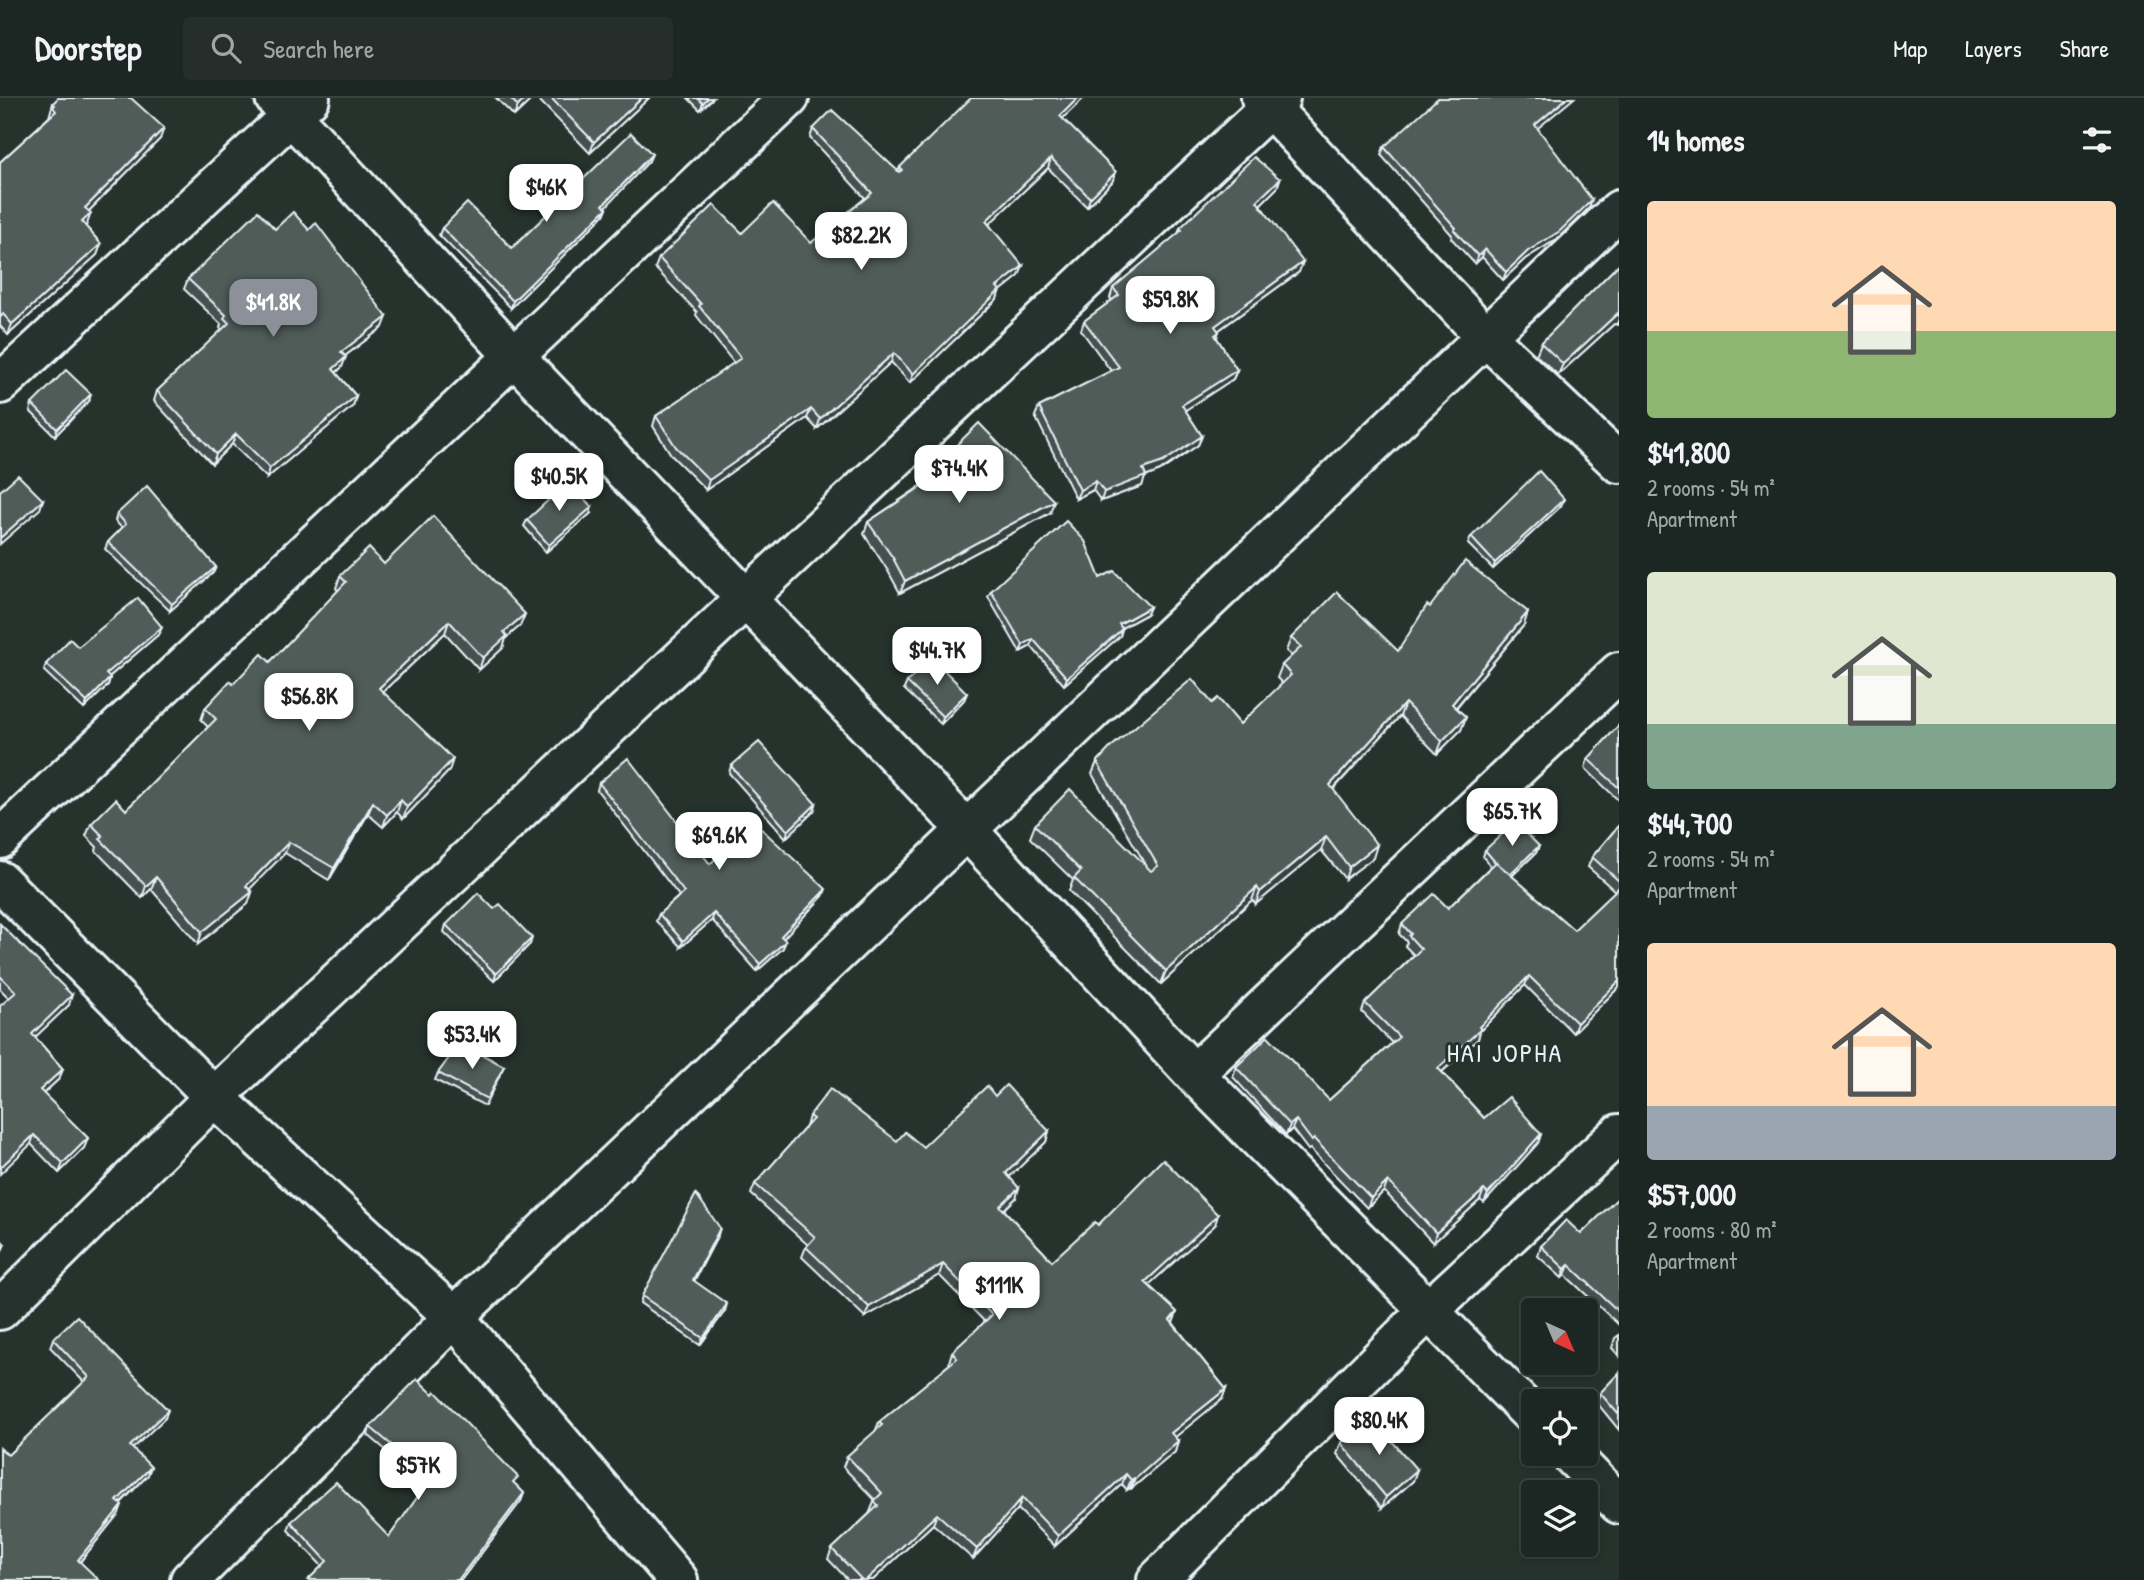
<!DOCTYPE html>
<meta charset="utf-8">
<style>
:root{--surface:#1c2622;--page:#252e2a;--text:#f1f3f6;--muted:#a0a5a5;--line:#3a4340;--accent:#8c9099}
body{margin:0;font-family:"Patrick Hand",sans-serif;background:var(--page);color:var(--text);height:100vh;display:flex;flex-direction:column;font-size:26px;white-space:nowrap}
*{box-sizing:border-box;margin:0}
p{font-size:23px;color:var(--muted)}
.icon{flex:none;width:38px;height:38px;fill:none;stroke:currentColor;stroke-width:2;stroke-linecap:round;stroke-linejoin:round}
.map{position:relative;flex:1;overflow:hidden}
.drawer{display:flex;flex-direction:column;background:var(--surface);width:525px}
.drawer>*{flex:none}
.needle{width:46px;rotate:136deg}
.tools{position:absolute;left:1521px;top:1200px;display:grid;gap:14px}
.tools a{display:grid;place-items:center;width:77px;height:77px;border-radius:7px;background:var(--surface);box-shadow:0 4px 10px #0003,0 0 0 2px var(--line);font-size:35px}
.price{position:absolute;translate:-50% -60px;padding:0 16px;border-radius:14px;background:#fff;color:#222;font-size:23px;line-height:46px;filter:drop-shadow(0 2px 4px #0008)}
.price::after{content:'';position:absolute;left:50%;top:42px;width:21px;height:16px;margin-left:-10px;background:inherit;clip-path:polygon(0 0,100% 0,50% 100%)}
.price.active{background:var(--accent);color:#fff}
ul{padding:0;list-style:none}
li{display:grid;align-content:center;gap:14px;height:371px;padding:0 28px}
li span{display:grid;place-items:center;height:217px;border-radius:7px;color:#555}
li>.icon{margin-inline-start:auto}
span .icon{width:126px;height:126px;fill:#fffc;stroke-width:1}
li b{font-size:30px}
h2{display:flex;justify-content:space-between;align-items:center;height:84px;padding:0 28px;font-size:30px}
header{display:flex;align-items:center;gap:42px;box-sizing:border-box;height:98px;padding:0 35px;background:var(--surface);border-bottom:2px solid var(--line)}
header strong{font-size:33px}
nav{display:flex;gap:38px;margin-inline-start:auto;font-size:24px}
.search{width:490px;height:63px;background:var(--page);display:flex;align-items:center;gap:18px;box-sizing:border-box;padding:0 24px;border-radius:7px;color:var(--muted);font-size:26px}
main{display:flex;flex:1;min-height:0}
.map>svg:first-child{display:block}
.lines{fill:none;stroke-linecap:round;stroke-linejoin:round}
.minor-casing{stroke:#e8f1f8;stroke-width:44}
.minor{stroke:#26332d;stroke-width:38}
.wall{fill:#454f4d;stroke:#e8f1f8;stroke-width:2}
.shaded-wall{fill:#38403e;stroke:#e8f1f8;stroke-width:2}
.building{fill:#505c59;stroke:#e8f1f8;stroke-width:2}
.labels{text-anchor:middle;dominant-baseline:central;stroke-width:6;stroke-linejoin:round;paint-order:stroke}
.neighbourhood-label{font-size:26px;letter-spacing:2px;fill:#e8f1f8;stroke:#26332d}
</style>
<header>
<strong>Doorstep</strong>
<div class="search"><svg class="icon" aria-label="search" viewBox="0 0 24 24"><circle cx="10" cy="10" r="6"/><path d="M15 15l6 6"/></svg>Search here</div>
<nav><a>Map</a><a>Layers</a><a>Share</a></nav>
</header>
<main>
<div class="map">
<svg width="1619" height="1482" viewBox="0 0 1619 1482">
<rect width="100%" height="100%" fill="#26332d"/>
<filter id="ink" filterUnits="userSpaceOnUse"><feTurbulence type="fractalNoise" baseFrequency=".0143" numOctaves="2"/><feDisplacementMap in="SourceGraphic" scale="14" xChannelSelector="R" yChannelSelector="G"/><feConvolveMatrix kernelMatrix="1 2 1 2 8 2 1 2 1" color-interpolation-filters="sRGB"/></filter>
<g filter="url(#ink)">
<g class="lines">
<defs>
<g id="minor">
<path d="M275 0 515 259 967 732 1194 976 1533 1318"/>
<path d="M1261 0 1486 239 1619 365"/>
<path d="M0 286 310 0"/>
<path d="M0 741 789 0"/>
<path d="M0 783 214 999 454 1219 678 1482"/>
<path d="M1194 976 1619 574"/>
<path d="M0 1212 214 999 1280 0"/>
<path d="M1570 1356 1619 1406"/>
<path d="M190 1482 454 1219 1619 112"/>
<path d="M1157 1482 1429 1212 1619 1036"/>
</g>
</defs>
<use href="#minor" class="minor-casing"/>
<use href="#minor" class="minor"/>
</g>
<g class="wall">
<path d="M496 0H533L514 18Z"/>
<path d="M537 0H649L590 55Z"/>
<path d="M688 0H713L700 12Z"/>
<path d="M53 5 160 41 89 113 87 126 85 128 101 146 97 157 8 237 0 228V64L49 19Z"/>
<path d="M1063 21 1116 74 1112 84 1087 109 1048 70 989 126 1019 178 999 194 997 201 910 285 891 264 817 331 807 320 706 392 672 358 653 328 656 318 734 265 696 217 697 214 655 170 659 160 742 135 811 145 865 100 810 40 813 31 898 73 900 69Z"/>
<path d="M1538 31 1589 110 1557 141 1525 161 1503 182 1482 159 1475 166 1451 140 1452 137 1381 57 1384 49Z"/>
<path d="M649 63 605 109 607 110 604 117 511 210 439 137 442 130 512 150Z"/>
<path d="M1280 81 1277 90 1260 107 1299 174 1219 232 1217 240 1237 272 1233 281 1185 312 1202 338 1198 347 1160 373 1145 379 1142 388 1101 403 1093 392 1076 401 1035 318 1039 309 1111 273 1081 232 1084 223 1112 202 1110 200 1113 190 1178 136 1180 130Z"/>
<path d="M275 131 383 229 345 258 342 269 336 275 356 298 353 308 267 380 232 346 212 366 154 303 157 293 222 232 220 230 221 226 184 191 188 181Z"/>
<path d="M1619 166V227L1614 226 1558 277 1536 257 1541 245Z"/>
<path d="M89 303 55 338 30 313 32 306Z"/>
<path d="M926 377 1050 415 900 495 888 473 864 436 868 424 922 387Z"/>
<path d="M1561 408 1493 471 1468 446 1471 439Z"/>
<path d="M117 416 216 469 213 475 170 513 105 451 108 444 122 430 115 423Z"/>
<path d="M590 416 546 454 524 428 527 422Z"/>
<path d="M384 466 525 516 520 528 506 540 503 550 479 572 445 535 383 594 449 673 403 721 397 714 383 729 368 716 329 782 285 755 249 791 252 794 248 806 198 846 151 791 142 800 96 753 97 749 86 738 91 726 126 712 208 629 201 622 205 610 233 586 270 564 338 493 336 490 340 478Z"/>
<path d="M1100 480 1147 516 1121 530 1122 531 1120 538 1064 587 1031 548 1020 554 988 499 991 493Z"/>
<path d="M1524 527 1456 610 1466 619 1461 632 1437 656 1400 618 1333 692 1373 760 1345 781 1321 752 1256 806 1252 802 1161 886 1069 793 1073 782 1030 740 1035 727 1146 767 1092 676 1097 664 1212 605 1240 626 1283 586 1277 580 1282 567 1292 558 1286 553 1291 540 1398 553Z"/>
<path d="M159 536 109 579 110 580 108 587 84 611 44 573 46 566 78 549Z"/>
<path d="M907 584 967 595 964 602 941 626 904 591Z"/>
<path d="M1619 627V703L1585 670 1588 661Z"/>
<path d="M731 668 816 706 814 713 786 740 729 675Z"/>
<path d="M599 685 710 766 823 798 783 840V850L757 873 712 822 681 849 656 823 659 816 679 798 597 692Z"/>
<path d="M1619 727V889L1573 935 1525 887 1480 933 1478 941 1442 974 1484 1020 1541 1036 1538 1045 1484 1105 1480 1102 1433 1145 1384 1093 1367 1110 1310 1051 1308 1052 1292 1031 1286 1037 1233 979 1236 969 1329 1002 1392 945 1362 914 1365 905 1414 857 1405 848 1407 844 1399 836 1402 826 1448 810 1491 768 1483 759 1485 752 1539 748 1536 755 1512 778 1574 832 1615 793 1588 769 1592 759Z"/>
<path d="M0 826 69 907 35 939 63 971 59 981 43 996 88 1040 84 1050 59 1075 31 1046 9 900 0 891Z"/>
<path d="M446 827 530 846 494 883 444 834Z"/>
<path d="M504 968 485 1008 435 982 438 975Z"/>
<path d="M995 998 1049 1033 1046 1044 1009 1079 1016 1100 1004 1112 1052 1163 1098 1127H1215L1148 1187 1177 1214 1173 1225 1226 1291 1222 1301 1175 1339 1178 1343 1175 1354 1131 1391 1130 1390 1127 1392 1122 1386 1055 1448 1018 1411 973 1461 933 1426 873 1482H848L828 1461 832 1451 871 1414H870L875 1402 843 1369 847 1358 875 1334 879 1324 950 1266 949 1264 952 1254 985 1224 939 1177 865 1219 802 1159 806 1149 808 1147 751 1096 755 1086 806 1029 809 1018 897 1043 923 1049Z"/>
<path d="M1619 1099V1227L1565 1177 1562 1180 1538 1158 1541 1148 1581 1136Z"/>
<path d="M718 1137 694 1183 725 1213 700 1247 640 1205 642 1198Z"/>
<path d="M1619 1237V1258L1612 1250 1615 1240Z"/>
<path d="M53 1241 165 1320 132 1350 148 1377 120 1406 119 1415 80 1464 0 1482 8 1357 84 1284 50 1249Z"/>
<path d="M1619 1275V1332L1597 1305 1600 1295Z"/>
<path d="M370 1329 515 1386 524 1395 521 1403 461 1482H308L322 1468 288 1432 291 1424 389 1439 427 1387 368 1337Z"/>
<path d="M1341 1345 1413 1383 1382 1410 1337 1356Z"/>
</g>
<g class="shaded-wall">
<path d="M526 0H533L514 18 518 8Z"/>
<path d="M642 0H649L590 55 594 44Z"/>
<path d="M708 0H713L700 12 703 5Z"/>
<path d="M1078 0H1084L1056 27 1060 18Z"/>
<path d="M1567 0H1574L1532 35 1535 27Z"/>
<path d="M164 30 160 41 81 121 85 110Z"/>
<path d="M652 56 649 63 601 114 603 107Z"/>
<path d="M1051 60 1048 70 983 132 986 123Z"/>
<path d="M1116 74 1112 84 1087 109 1090 100Z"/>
<path d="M1280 81 1277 90 1254 113 1257 103Z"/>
<path d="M1592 102 1589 110 1557 141 1525 161 1503 182 1506 174 1528 153Z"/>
<path d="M607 110 604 117 511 210 513 203Z"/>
<path d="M91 115 87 126 78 135 82 124Z"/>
<path d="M101 146 97 157 8 237 12 226Z"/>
<path d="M1485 151 1482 159 1475 166 1478 158Z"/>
<path d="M1303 164 1299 174 1212 237 1215 228Z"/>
<path d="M1023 168 1019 178 999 194 997 201 910 285 913 276 997 189Z"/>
<path d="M1619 214V220L1617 226H1614L1558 277 1563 266Z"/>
<path d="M387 219 383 229 337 264 341 254Z"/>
<path d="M894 255 891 264 817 331 820 321Z"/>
<path d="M346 259 342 269 329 281 333 271Z"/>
<path d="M1237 272 1233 281 1178 317 1182 307Z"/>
<path d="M91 296 89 303 55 338 57 331Z"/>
<path d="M356 298 353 308 267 380 270 370Z"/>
<path d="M811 311 807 320 706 392 709 382Z"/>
<path d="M236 336 232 346 212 366 216 356Z"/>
<path d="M1202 338 1198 347 1160 373 1145 379 1142 388 1101 403 1104 394Z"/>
<path d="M1096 383 1093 392 1076 401 1080 392Z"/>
<path d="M1564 401 1561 408 1493 471 1495 465Z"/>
<path d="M43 402 40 411 0 446V440Z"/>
<path d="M1054 403 1050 415 900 495 905 483Z"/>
<path d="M592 409 590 416 546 454 549 447Z"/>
<path d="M216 469 213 475 170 513 172 506Z"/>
<path d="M1150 509 1147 516 1116 533 1119 526Z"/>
<path d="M1528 514 1524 527 1448 619 1452 606Z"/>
<path d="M525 516 520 528 506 540 503 550 479 572 483 560 504 534Z"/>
<path d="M449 523 445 535 374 602 379 590Z"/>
<path d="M162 529 159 536 104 583 106 576Z"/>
<path d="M1122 531 1120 538 1064 587 1067 580Z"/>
<path d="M1033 541 1031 548 1020 554 1023 547Z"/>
<path d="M110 580 108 587 84 611 87 604Z"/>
<path d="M967 595 964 602 941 626 943 619Z"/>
<path d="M1405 605 1400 618 1325 700 1330 687Z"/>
<path d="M1466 619 1461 632 1437 656 1442 643Z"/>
<path d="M453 661 449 673 403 721 407 709Z"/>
<path d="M401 702 397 714 383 729 387 717Z"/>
<path d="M373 704 368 716 329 782 334 770Z"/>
<path d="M816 706 814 713 786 740 788 733Z"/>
<path d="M1326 739 1321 752 1256 806 1260 794Z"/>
<path d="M289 744 285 755 241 800 246 788Z"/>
<path d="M1377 747 1373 760 1345 781 1349 769Z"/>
<path d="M1539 748 1536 755 1505 784 1508 778Z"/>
<path d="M156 779 151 791 142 800 146 788Z"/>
<path d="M1257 789 1252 802 1161 886 1166 873Z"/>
<path d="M826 791 823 798 779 845 781 838Z"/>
<path d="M252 794 248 806 198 846 202 834Z"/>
<path d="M714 815 712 822 681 849 683 843Z"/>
<path d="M532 840 530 846 494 883 496 876Z"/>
<path d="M786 843 783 850 757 873 760 866Z"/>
<path d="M1529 878 1525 887 1480 933 1478 941 1435 980 1438 970Z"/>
<path d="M1619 883V889L1573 935 1577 925Z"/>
<path d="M72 897 69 907 28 946 32 936Z"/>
<path d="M63 971 59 981 36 1002 40 992Z"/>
<path d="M1296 1022 1292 1031 1286 1037 1290 1027Z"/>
<path d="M1049 1033 1046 1044 1002 1086 1006 1075Z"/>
<path d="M1541 1036 1538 1045 1484 1105 1488 1096Z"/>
<path d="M34 1037 31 1046 0 1076V1070Z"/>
<path d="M88 1040 84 1050 59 1075 63 1065Z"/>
<path d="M1388 1083 1384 1093 1367 1110 1371 1100Z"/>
<path d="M1019 1090 1016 1100 997 1118 1000 1108Z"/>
<path d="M1484 1092 1480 1102 1433 1145 1436 1135Z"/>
<path d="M1218 1117 1215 1127 1141 1194 1145 1184Z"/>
<path d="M720 1130 718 1137 691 1189 693 1182Z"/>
<path d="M5 1146 1 1155 0 1157V1150Z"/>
<path d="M943 1166 939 1177 865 1219 869 1209Z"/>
<path d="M1569 1167 1565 1177 1562 1180 1565 1171Z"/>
<path d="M727 1206 725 1213 700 1247 703 1240Z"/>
<path d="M1177 1214 1173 1224 1166 1232 1170 1222Z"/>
<path d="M1226 1291 1222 1301 1168 1345 1171 1335Z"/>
<path d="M168 1312 165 1320 127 1356 130 1348Z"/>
<path d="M1178 1343 1175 1354 1131 1391 1135 1381Z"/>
<path d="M151 1369 148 1377 114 1411 117 1403Z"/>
<path d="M1417 1372 1413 1383 1382 1410 1386 1399Z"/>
<path d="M1126 1376 1122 1386 1055 1448 1058 1438Z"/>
<path d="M1134 1380 1130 1390 1127 1392 1131 1382Z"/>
<path d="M524 1395 521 1403 461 1482H458Z"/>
<path d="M1022 1400 1018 1411 973 1461 977 1451Z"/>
<path d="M122 1407 119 1415 75 1470 78 1462Z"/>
<path d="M937 1416 933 1426 873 1482H866Z"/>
</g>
<g class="building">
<path d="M58 0H131L164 30 85 110 91 115 82 124 101 146 12 226 3 216 0 220V64L56 13 53 9 55 7 53 5Z"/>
<path d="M510 0H526L518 8Z"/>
<path d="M551 0H642L594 44Z"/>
<path d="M697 0H708L703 5Z"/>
<path d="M971 0H1078L1060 18 1116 74 1090 100 1051 60 986 123 1023 168 997 189 1000 192 913 276 894 255 820 321 811 311 709 382 676 349 656 318 741 260 699 208 701 206 659 160 714 107 742 135 773 105 811 145 872 95 813 31 832 12 899 74 902 72 900 69Z"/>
<path d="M1438 0H1567L1535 27 1592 102 1560 133 1528 153 1506 174 1485 151 1478 158 1454 132 1456 130 1384 49Z"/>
<path d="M631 35 652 56 603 107 607 110 513 203 442 130 467 105 512 150Z"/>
<path d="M1254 59 1280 81 1257 103 1303 164 1215 228 1219 234 1215 237 1237 272 1182 307 1202 338 1163 364 1143 371 1146 378 1104 394 1096 383 1080 392 1039 309 1119 269 1084 223 1119 197 1113 190 1182 132 1180 130Z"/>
<path d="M258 113 275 131 293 114 309 132 316 125 387 219 341 254 346 259 333 271 356 298 270 370 236 336 216 356 157 293 229 225 224 220 226 217 188 181Z"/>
<path d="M1619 166V214L1563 266 1541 245Z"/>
<path d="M66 272 91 296 57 331 32 306Z"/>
<path d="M979 325 1054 403 905 483 893 460 868 424 931 382 926 377Z"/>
<path d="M1539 373 1564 401 1495 465 1471 439Z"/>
<path d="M18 377 43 402 0 440V393Z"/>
<path d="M568 384 592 409 549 447 527 422Z"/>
<path d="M147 388 216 469 172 506 108 444 126 426 117 416Z"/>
<path d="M433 418 525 516 504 534 507 538 483 560 449 523 379 590 453 661 407 709 401 702 387 717 373 704 334 770 289 744 246 788 252 794 202 834 156 779 146 788 100 741 103 738 91 726 116 701 126 712 216 621 205 610 230 583 233 586 262 556 270 564 346 484 340 478 369 450 384 466Z"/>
<path d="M1066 423 1085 443 1100 480 1114 473 1150 509 1119 526 1122 531 1067 580 1033 541 1023 547 991 493Z"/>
<path d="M1465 463 1528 514 1452 606 1466 619 1442 643 1405 605 1330 687 1377 747 1349 769 1326 739 1260 794 1257 789 1166 873 1074 780 1081 773 1035 727 1070 691 1151 773 1158 768 1097 664 1111 649 1192 581 1212 605 1218 600 1240 626 1291 577 1282 567 1301 549 1291 540 1337 494 1398 553 1427 507 1430 509Z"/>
<path d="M138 500 162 529 106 576 110 580 87 604 46 566 70 541 78 549Z"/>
<path d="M931 559 967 595 943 619 907 584Z"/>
<path d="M1619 627V690L1588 661Z"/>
<path d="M759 644 816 706 788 733 731 668Z"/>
<path d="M628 660 710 766 754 724 826 791 781 838 786 843 760 866 714 815 683 843 659 816 684 794 599 685Z"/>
<path d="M1515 724 1539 748 1510 776 1495 764 1485 752Z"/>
<path d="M1619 727V783L1592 759Z"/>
<path d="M1496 764 1574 832 1619 789V883L1577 925 1529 878 1479 929 1481 931 1438 970 1484 1020 1509 999 1541 1036 1488 1096 1484 1092 1436 1135 1388 1083 1371 1100 1314 1041 1312 1043 1296 1022 1290 1027 1236 969 1268 938 1329 1002 1399 939 1365 905 1421 851 1409 838 1411 836 1402 826 1434 796 1448 810Z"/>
<path d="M478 795 494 811 500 806 532 840 496 876 446 827Z"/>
<path d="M0 826 72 897 32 936 63 971 40 992 88 1040 63 1065 34 1037 0 1070V908L16 894 0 878Z"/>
<path d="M460 945 504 968 487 1001 438 975Z"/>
<path d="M1006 987 1049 1033 1006 1075 1019 1090 1000 1108 1052 1163 1095 1124 1098 1127 1163 1061 1218 1117 1145 1184 1177 1214 1170 1222 1226 1291 1171 1335 1178 1343 1135 1381 1134 1380 1131 1382 1126 1376 1058 1438 1022 1400 977 1451 937 1416 866 1482H862L832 1451 878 1408 874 1403 882 1395 847 1358 882 1327 879 1324 957 1260 952 1254 992 1217 943 1166 869 1209 806 1149 815 1139 755 1086 813 1021 809 1018 830 991 897 1043 905 1034 923 1049 987 988 995 998Z"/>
<path d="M696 1096 720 1130 693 1182 727 1206 703 1240 642 1198Z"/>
<path d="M1619 1099V1214L1569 1167 1565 1171 1541 1148 1566 1122 1581 1136Z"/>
<path d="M0 1141 5 1146 0 1150Z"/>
<path d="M77 1218 168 1312 130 1348 151 1369 117 1403 122 1407 78 1462 99 1482H0V1350L8 1357 89 1279 53 1241Z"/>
<path d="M1619 1275V1317L1600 1295Z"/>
<path d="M417 1281 433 1296 435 1293 518 1379 513 1384 524 1395 458 1482H308L327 1463 291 1424 336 1384 389 1439 431 1380 370 1329Z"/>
<path d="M1372 1320 1417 1372 1386 1399 1341 1345Z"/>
</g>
</g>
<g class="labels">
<g class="neighbourhood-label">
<text x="1505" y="954">HAI JOPHA</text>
</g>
</g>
</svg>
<div class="tools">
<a><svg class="needle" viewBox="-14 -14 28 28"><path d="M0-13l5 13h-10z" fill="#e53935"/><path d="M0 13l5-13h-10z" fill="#a0a5a5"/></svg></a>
<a><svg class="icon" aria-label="locate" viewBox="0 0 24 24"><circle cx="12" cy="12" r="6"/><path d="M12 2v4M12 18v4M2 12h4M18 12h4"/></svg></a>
<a><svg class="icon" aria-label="layers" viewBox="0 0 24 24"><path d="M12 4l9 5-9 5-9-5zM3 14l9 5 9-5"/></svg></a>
</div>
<b class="price" style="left:546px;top:126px">$46K</b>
<b class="price" style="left:861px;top:174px">$82.2K</b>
<b class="price" style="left:1170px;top:238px">$59.8K</b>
<b class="price active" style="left:273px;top:241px">$41.8K</b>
<b class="price" style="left:959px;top:407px">$74.4K</b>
<b class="price" style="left:559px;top:415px">$40.5K</b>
<b class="price" style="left:937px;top:589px">$44.7K</b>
<b class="price" style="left:309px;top:635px">$56.8K</b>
<b class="price" style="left:1512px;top:750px">$65.7K</b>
<b class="price" style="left:719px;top:774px">$69.6K</b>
<b class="price" style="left:472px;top:973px">$53.4K</b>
<b class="price" style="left:999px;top:1224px">$111K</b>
<b class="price" style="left:1379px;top:1359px">$80.4K</b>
<b class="price" style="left:418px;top:1404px">$57K</b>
</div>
<section class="drawer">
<h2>14 homes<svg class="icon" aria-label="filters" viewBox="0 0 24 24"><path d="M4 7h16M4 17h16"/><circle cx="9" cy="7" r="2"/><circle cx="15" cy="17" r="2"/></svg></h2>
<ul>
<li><span style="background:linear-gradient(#ffd9b3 60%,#8fb573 0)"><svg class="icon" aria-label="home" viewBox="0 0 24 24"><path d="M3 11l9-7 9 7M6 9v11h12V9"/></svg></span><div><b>$41,800</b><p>2 rooms · 54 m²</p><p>Apartment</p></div></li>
<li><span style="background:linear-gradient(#dfe7d0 70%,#7fa58c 0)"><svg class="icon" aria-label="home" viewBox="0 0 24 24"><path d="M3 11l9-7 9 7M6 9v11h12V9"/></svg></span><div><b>$44,700</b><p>2 rooms · 54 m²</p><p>Apartment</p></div></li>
<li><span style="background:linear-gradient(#ffd9b3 75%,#9aa5b1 0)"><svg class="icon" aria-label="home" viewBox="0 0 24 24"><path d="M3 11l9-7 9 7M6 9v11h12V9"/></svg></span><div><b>$57,000</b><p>2 rooms · 80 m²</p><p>Apartment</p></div></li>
</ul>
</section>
</main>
